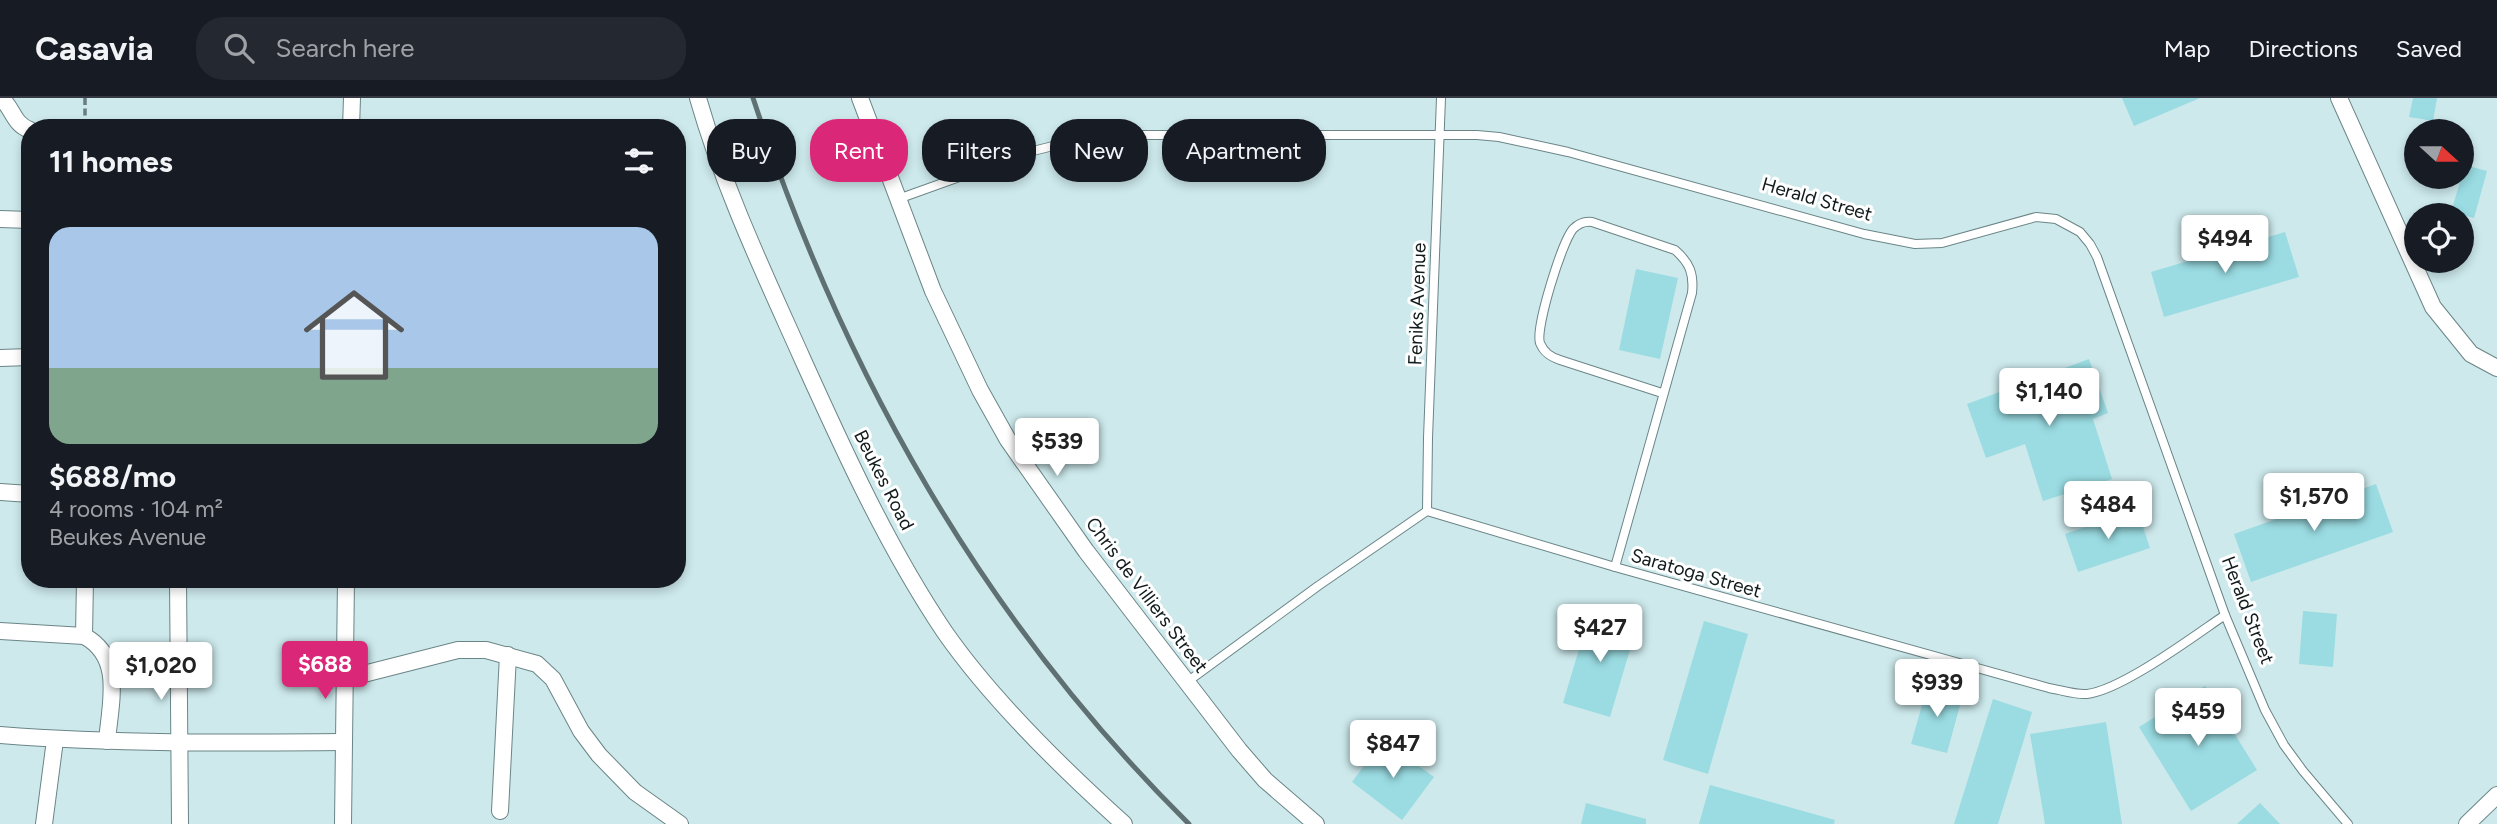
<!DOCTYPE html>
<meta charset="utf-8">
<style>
:root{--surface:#171b24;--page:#242831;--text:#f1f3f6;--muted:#9ea1a6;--line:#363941;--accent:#db2777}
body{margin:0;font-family:Figtree,sans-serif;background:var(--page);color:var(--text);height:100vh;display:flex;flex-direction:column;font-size:26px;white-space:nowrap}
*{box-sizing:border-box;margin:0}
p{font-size:23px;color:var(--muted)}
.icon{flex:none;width:38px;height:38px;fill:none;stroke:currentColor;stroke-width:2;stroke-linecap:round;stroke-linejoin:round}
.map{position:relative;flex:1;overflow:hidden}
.sheet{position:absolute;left:21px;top:21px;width:665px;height:469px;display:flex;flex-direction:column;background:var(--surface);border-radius:28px;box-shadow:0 4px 10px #0003}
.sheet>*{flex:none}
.top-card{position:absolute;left:707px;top:21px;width:665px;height:63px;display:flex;gap:14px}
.needle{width:46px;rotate:111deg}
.tools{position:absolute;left:2404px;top:21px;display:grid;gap:14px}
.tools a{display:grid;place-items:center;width:70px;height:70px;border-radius:50%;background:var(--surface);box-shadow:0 4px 10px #0003;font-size:35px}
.price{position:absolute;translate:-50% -60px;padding:0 16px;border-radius:7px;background:#fff;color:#222;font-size:23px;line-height:46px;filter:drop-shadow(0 2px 4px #0008)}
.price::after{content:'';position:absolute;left:50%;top:42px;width:21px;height:16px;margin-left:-10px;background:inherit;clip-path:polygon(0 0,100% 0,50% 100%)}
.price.on{background:var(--accent);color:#fff}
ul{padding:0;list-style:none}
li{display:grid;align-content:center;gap:14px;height:371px;padding:0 28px}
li+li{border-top:2px solid var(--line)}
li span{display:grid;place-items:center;height:217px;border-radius:21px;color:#555}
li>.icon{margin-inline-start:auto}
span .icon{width:126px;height:126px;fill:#fffc;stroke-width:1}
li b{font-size:30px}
h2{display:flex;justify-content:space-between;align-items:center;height:84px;padding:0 28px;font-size:30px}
.pill{padding:0 24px;border-radius:28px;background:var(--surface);box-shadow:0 4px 10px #0003;font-size:24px;line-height:63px}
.pill.on{background:var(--accent);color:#fff}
header{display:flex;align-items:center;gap:42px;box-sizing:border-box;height:98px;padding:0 35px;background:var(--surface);border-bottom:2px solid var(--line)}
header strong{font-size:33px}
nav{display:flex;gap:38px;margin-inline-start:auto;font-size:24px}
.search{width:490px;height:63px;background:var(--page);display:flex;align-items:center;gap:18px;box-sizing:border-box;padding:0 24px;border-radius:28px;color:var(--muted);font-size:26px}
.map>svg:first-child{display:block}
.building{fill:#9adce2}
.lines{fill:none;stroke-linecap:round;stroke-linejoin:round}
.service-casing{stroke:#6b8587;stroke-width:10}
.minor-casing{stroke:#6b8587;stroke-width:18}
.path{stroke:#697c7e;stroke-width:3.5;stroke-dasharray:7 3.5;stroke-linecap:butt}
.service{stroke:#fff;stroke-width:8}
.minor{stroke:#fff;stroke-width:16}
.rail{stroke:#5e7071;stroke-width:5}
.labels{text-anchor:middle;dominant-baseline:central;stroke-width:6;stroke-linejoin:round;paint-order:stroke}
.street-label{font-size:19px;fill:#111b1c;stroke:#fff}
</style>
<header>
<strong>Casavia</strong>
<div class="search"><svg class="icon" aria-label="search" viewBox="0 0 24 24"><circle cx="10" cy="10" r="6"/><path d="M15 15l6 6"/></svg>Search here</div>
<nav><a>Map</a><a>Directions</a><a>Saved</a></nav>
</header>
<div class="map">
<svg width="2497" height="726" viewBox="0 0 2497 726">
<rect width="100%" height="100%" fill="#cde9ec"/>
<g class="building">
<path d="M2122 0H2200L2134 28Z"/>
<path d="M2413 0H2437L2433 23 2409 19Z"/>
<path d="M2465 67 2487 73 2474 120 2451 114Z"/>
<path d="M2285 134 2299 179 2164 219 2151 174Z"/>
<path d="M1636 171 1678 180 1660 261 1619 252Z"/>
<path d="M2089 261 2108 315 2093 321 2112 381 2043 403 2025 346 1986 360 1967 306Z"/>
<path d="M2376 386 2393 434 2251 484 2234 436Z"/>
<path d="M2137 411 2150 450 2078 474 2065 436Z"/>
<path d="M2303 513 2337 516 2333 569 2299 566Z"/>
<path d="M1590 514 1637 528 1610 619 1563 605Z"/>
<path d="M1704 523 1748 536 1708 676 1663 662Z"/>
<path d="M1928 586 1963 596 1947 655 1911 646Z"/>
<path d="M2205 588 2257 672 2191 713 2139 629Z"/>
<path d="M1993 601 2032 614 2022 648 1998 726H1954Z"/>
<path d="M2106 624 2122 726H2045L2030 636Z"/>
<path d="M1383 642 1434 679 1402 722 1352 684Z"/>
<path d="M1710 687 1835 722 1834 726H1699Z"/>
<path d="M1586 705 1646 721V726H1581Z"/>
<path d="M2260 705 2280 726H2237Z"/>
</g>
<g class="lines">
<defs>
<g id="service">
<path d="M898 101 1029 54 1081 41 1143 37H1477L1499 39 1568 54 1864 136 1915 146 1942 145 2036 119 2056 121 2080 134 2090 146 2097 159 2225 517 2265 612 2284 647 2303 673 2348 726"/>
<path d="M1427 413 1615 469 2049 590C2061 592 2075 597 2087 596 2122 592 2194 538 2225 517"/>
<path d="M1427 413 1428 340 1441 0"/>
<path d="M1615 469 1692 195C1694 176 1690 165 1675 152L1592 124C1584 123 1578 126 1573 131 1562 144 1535 230 1540 245 1544 255 1551 259 1560 262L1662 295"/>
<path d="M1187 584 1318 488 1427 413"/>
</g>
<g id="minor">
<path d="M1 0C13 10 13 26 30 32"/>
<path d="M698 0C724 91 764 175 802 260 844 353 887 448 944 533 991 601 1063 671 1124 726"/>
<path d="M860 0 933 193 980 292 1008 342 1086 453 1239 652 1265 682 1316 726"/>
<path d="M2339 0 2433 209 2471 256 2497 270"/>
<path d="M130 30H165"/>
<path d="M351 30 352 0"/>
<path d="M0 121 30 122"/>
<path d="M0 260 30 259"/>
<path d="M0 394 30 396"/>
<path d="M85 481 84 538C124 559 110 606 107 643"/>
<path d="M178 481 180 726"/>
<path d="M0 533 84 538"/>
<path d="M344 581 458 552H486L537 566 553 581 581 633 599 657 635 694 680 726"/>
<path d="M0 637C114 646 229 645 343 644"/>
<path d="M500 713 508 557"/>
<path d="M44 726 55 642"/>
<path d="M343 726 346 481"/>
<path d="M2467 726 2497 697"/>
</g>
</defs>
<use href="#service" class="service-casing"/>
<use href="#minor" class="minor-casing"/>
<path class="path" d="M85 0V30"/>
<use href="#service" class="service"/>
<use href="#minor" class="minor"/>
<path class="rail" d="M753 0C844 275 982 521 1189 726"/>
</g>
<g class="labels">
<g class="street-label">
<text transform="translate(1817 101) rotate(16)">Herald Street</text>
<text transform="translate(1417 206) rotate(-88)">Feniks Avenue</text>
<text transform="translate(884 382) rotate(63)">Beukes Road</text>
<text transform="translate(1696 475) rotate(16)">Saratoga Street</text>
<text transform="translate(1147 497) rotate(53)">Chris de Villiers Street</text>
<text transform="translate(2248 512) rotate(69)">Herald Street</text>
</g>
</g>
</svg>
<div class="tools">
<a><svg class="needle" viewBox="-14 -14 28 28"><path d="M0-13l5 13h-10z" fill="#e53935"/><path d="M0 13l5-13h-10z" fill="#9ea1a6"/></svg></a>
<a><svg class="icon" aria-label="locate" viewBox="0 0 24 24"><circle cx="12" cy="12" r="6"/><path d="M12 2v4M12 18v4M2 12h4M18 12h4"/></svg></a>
</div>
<b class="price" style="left:2225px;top:177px">$494</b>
<b class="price" style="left:2049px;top:330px">$1,140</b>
<b class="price" style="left:1057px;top:380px">$539</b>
<b class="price" style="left:2314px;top:435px">$1,570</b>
<b class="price" style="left:2108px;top:443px">$484</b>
<b class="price" style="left:1600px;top:566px">$427</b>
<b class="price on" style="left:325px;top:603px">$688</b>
<b class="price" style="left:161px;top:604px">$1,020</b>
<b class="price" style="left:1937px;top:621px">$939</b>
<b class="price" style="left:2198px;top:650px">$459</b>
<b class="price" style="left:1393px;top:682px">$847</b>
<div class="top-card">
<a class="pill">Buy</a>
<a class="pill on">Rent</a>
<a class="pill">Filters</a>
<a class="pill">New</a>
<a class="pill">Apartment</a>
</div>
<section class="sheet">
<h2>11 homes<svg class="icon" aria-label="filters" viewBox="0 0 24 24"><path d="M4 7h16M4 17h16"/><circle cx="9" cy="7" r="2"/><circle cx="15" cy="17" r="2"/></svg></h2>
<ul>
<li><span style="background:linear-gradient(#a9c7e8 65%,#7fa58c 0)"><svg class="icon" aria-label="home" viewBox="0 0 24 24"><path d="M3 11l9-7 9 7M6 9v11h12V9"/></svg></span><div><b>$688/mo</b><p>4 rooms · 104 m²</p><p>Beukes Avenue</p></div></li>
</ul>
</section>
</div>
